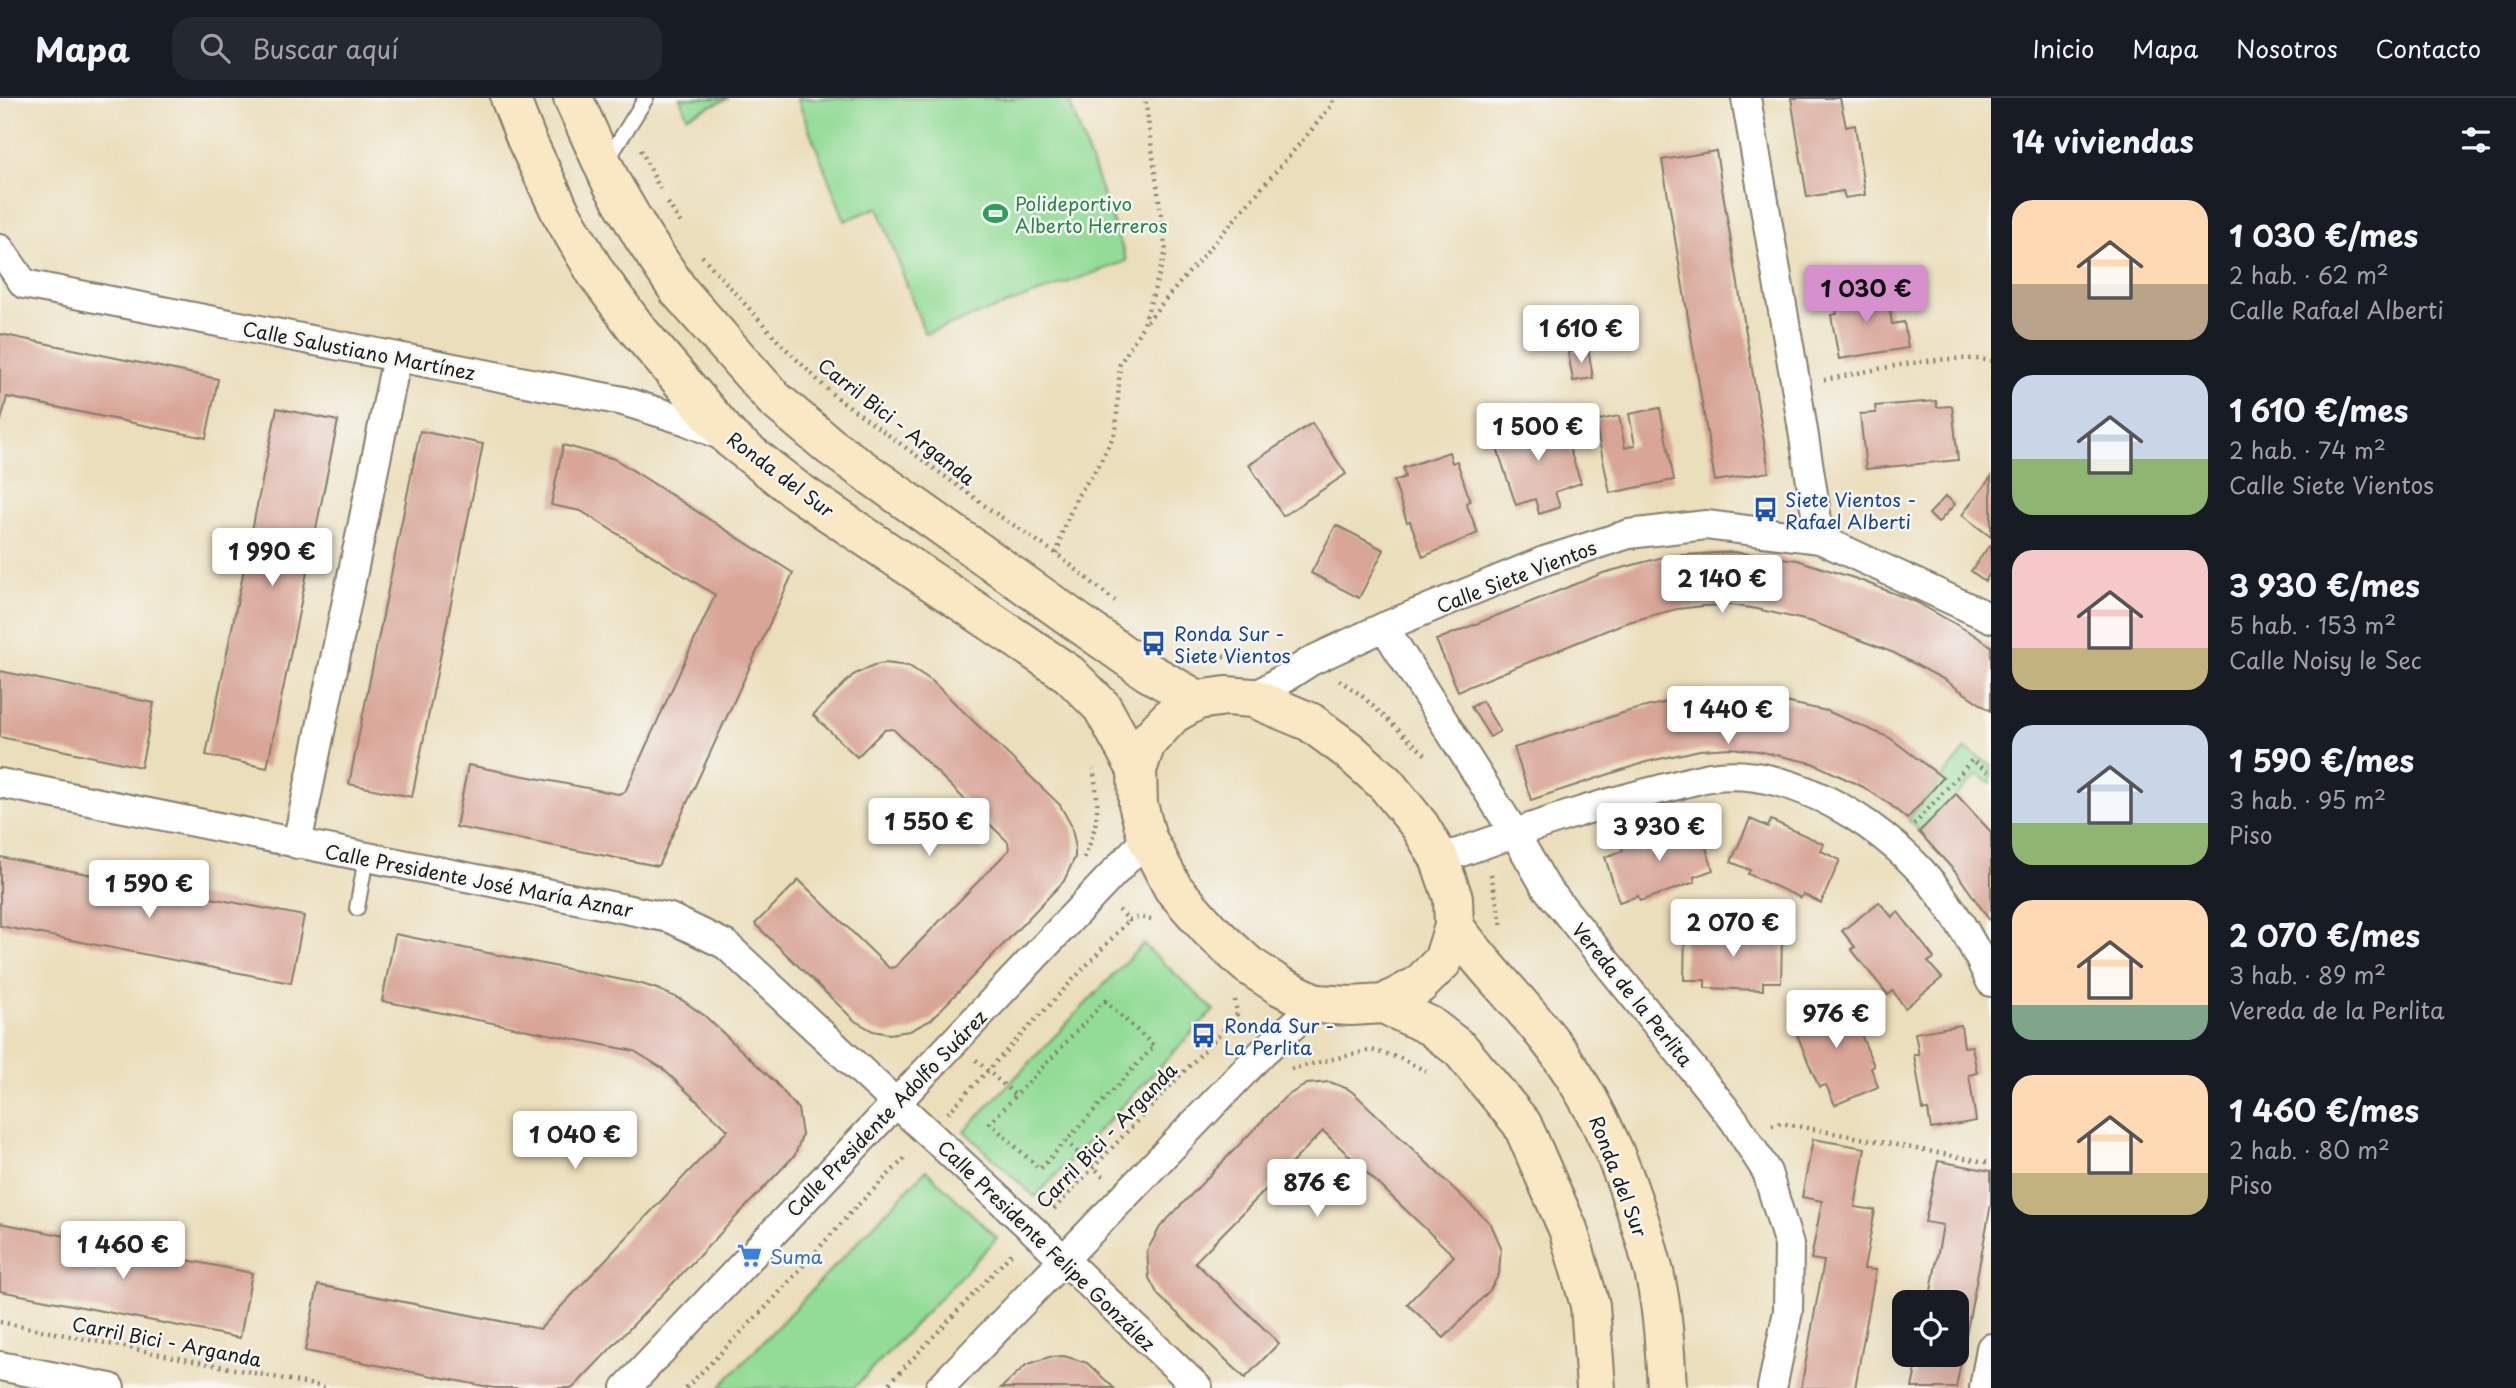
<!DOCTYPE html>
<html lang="es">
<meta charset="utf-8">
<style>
:root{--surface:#171b24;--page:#242831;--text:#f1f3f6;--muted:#9ea1a6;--line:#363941;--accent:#d690ce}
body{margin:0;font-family:"Playpen Sans",sans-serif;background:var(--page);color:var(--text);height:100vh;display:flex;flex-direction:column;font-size:26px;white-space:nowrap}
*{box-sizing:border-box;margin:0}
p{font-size:23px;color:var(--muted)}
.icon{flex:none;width:38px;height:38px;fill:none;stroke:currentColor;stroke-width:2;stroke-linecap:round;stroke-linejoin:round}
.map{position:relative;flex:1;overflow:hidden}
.panel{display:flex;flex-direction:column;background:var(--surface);width:525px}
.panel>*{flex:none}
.fabs{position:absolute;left:1892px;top:1192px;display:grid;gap:14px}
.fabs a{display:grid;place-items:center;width:77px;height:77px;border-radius:14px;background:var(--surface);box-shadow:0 7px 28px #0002;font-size:35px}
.price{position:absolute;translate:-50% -60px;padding:0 16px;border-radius:7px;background:#fff;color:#222;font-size:23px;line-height:46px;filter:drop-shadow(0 2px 4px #0008)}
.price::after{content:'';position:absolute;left:50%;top:42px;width:21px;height:16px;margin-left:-10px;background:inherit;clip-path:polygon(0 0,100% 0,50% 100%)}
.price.on{background:var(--accent);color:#111}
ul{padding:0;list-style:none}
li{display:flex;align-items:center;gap:21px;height:175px;padding:0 21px}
li span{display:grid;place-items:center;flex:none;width:196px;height:140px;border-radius:21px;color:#555}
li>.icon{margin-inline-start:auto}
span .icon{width:84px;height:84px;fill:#fffc;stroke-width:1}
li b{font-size:30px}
h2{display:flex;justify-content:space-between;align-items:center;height:84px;padding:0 21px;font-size:30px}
header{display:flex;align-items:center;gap:42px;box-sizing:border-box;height:98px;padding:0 35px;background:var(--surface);border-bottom:2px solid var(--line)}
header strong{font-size:33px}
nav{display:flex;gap:38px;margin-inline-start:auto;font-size:24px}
.search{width:490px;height:63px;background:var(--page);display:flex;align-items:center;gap:18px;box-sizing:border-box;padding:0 24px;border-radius:21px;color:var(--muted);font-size:26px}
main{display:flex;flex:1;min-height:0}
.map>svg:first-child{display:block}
.green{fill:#93dc96;stroke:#587c59;stroke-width:2}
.building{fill:#d8a597}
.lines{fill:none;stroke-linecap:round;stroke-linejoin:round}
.lane-casing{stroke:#847d6c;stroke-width:18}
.street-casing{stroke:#847d6c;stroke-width:32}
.secondary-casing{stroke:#847d6c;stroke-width:42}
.path{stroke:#847d6c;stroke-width:4.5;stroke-dasharray:2 5;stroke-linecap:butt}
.lane{stroke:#fff;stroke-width:14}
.street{stroke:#fff;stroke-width:28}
.secondary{stroke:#fae7c3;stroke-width:38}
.labels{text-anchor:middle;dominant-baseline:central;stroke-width:5;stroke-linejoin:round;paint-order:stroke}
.leisure-label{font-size:19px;fill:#27864d;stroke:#f6f6f2;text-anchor:start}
.street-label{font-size:19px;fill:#1c1c1c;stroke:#f6f6f2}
.transit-label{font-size:19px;fill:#164399;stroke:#f6f6f2;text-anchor:start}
.shop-label{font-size:19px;fill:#366cbe;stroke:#f6f6f2;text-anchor:start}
</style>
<header>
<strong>Mapa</strong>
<div class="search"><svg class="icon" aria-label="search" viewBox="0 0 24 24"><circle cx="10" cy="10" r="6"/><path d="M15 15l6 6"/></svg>Buscar aquí</div>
<nav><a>Inicio</a><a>Mapa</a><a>Nosotros</a><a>Contacto</a></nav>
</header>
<main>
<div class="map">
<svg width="1991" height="1290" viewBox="0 0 1991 1290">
<rect width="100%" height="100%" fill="#f6f6f2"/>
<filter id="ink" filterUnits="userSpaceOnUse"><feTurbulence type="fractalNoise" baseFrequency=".0143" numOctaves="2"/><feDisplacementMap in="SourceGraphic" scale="14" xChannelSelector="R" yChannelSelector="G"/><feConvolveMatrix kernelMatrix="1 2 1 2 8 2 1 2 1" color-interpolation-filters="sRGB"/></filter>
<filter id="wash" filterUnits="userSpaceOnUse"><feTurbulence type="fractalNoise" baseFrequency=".00686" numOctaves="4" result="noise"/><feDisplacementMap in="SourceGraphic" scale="28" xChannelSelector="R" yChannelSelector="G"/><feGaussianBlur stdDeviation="1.57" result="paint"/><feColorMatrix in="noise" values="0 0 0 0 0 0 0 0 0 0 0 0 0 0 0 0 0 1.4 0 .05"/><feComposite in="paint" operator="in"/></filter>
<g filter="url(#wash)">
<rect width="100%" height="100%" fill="#ebdebb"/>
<g class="green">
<path d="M680 0H729L687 18Z"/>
<path d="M797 0H1068L1127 163 925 236 878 109 845 123Z"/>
<path d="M1966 651 1991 667V685L1977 677 1919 734 1908 721Z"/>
<path d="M1143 846 1214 912 1035 1099 964 1033Z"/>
<path d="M926 1072 997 1140 854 1290H719Z"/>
</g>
<g id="blocks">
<g class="building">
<path d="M1791 0H1840L1846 29 1855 27 1865 97 1845 100 1843 93 1807 99Z"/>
<path d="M1716 53 1769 374 1715 383 1662 62Z"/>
<path d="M1871 187V194L1887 191 1892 226 1904 224 1908 250 1839 261 1831 217 1837 216 1834 200 1858 196 1856 190Z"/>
<path d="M0 236 218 281 206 340 7 299 0 326Z"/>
<path d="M1588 250 1593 280 1573 283 1568 254Z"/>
<path d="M1936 303 1937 309 1952 308 1958 362 1866 371 1860 316 1876 315 1875 308Z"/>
<path d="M277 310 338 323 267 670 206 657Z"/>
<path d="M1660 310 1674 382 1610 395 1595 323 1619 318 1625 350 1635 347 1629 316Z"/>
<path d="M1558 317 1581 385 1555 394 1560 409 1539 416 1535 401 1516 407 1493 338Z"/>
<path d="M1312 325 1346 376 1283 418 1249 367Z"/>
<path d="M420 333 483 346 412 699 349 686Z"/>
<path d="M563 347 615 361 793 475 658 768 456 729 468 667 618 696 625 694 715 497 581 413 551 407Z"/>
<path d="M1449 354 1452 365 1457 363 1470 403 1466 405 1478 435 1423 459 1410 423 1407 424 1394 383 1405 379 1403 370Z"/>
<path d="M1991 379V439L1962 417Z"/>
<path d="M1946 398 1955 406 1938 425 1929 416Z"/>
<path d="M1336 427 1384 452 1359 500 1311 475Z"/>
<path d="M1989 448 1991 449V474L1985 483 1971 473Z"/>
<path d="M1733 454 1797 462 1857 481 1916 504 1973 536 1991 548V613L1945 582 1894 555 1813 524 1757 511 1731 507 1703 508 1677 511 1650 518 1622 526 1458 593 1436 542 1603 475 1667 458Z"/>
<path d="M885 565 909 568 932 583 1060 707 1071 727 1075 745V759L1064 783 931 922 910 933 889 936 873 933 855 923 755 826 799 782 889 870 895 869 1009 752 1008 744 893 631 884 632 857 659 813 617 853 577 874 567Z"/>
<path d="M0 573 154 605 141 669 0 639Z"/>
<path d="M1693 598 1762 599 1827 613 1890 640 1943 680 1907 721 1888 705 1863 689 1812 665 1758 653 1730 650 1700 652 1646 664 1531 702 1514 650 1629 613Z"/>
<path d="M1482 603 1500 633 1490 639 1471 609Z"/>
<path d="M1956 696 1991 734V824L1958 777 1919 734Z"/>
<path d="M1750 721 1768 729 1771 722 1824 746 1821 753 1840 762 1821 805 1803 796 1801 800 1748 776 1750 772 1731 764Z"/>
<path d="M1676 727 1679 735 1699 728 1713 772 1694 779 1695 784 1640 803 1638 798 1619 804 1605 759 1623 753 1621 746Z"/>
<path d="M0 759 304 818 291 885 0 828Z"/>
<path d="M1879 804 1892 819 1898 814 1934 860 1928 864 1942 880 1905 910 1893 893 1888 897 1851 851 1855 849 1842 833Z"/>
<path d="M1704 830 1763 832V838H1782L1781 884H1763V892L1705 890V882H1684L1685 835H1704Z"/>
<path d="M395 836 642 886 657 891 682 902 705 918 775 984 798 1011 802 1037 795 1057 573 1290H494L305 1253 318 1187 540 1231 728 1032 662 970 634 953 382 903Z"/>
<path d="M1840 897 1847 916 1852 914 1874 968 1871 970 1878 989 1835 1007 1826 987 1819 989 1809 966 1797 936 1804 933 1797 915Z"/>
<path d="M1961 927 1964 949 1972 948 1977 975 1969 977 1976 1023 1931 1031 1928 1012H1923L1914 957H1919L1915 935Z"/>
<path d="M1330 984 1348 991 1356 997 1491 1126 1501 1149 1499 1176 1490 1192 1444 1240 1407 1206 1454 1158 1323 1033 1195 1164 1279 1245 1245 1280 1158 1197 1149 1180 1147 1153 1160 1129 1285 999 1307 986Z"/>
<path d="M1813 1041 1865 1050 1855 1109 1875 1112 1864 1171 1876 1172 1855 1290H1801L1824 1163 1811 1161 1822 1103 1802 1099Z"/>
<path d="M1938 1063 1991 1073V1106L1956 1290H1912L1919 1256H1956V1204H1929L1943 1127 1925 1124Z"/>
<path d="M0 1125 252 1175 240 1240 0 1193Z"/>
<path d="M1064 1258 1087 1265 1114 1290H1001L1026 1267 1049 1259Z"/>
</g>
</g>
</g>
<g filter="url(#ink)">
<use href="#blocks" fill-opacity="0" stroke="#847d6c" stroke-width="2"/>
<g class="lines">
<defs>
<g id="lane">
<path d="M606 64 646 0"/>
<path d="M357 810 366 760"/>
</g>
<g id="street">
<path d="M1746 0 1796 288 1820 441"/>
<path d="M0 151 24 186 623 303 687 323 725 339"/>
<path d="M1384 529 1515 736 1545 788 1734 1022 1767 1074 1789 1147 1788 1213 1772 1290"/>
<path d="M1253 600 1311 563 1384 529 1544 463 1629 436 1706 427 1820 441 1991 520"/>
<path d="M0 685 670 820 726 847 1034 1133 1198 1290"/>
<path d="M297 746 397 259"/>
<path d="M1439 760 1461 754C1526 731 1591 708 1658 692 1675 688 1693 682 1710 679 1794 666 1893 732 1941 797 1961 824 1977 853 1991 884"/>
<path d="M0 1268 110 1290"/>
<path d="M626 1290 1147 740"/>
<path d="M940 1290 1263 954 1317 906"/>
<path d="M1984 1290 1991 1250"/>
</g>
<g id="secondary">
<path d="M510 0 527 43 561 115 596 175 637 231 731 341 796 392 1069 576 1102 609 1137 672"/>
<path d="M573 0 611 84 643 139 679 193 774 301 831 349 1148 574 1198 602"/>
<path d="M1226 598 1253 600 1310 624 1348 652 1386 686 1420 728 1439 760 1453 800 1454 828 1443 863 1419 887 1384 906 1351 908 1317 906 1280 888 1248 867 1209 831 1173 790 1147 740 1138 706 1137 672 1146 645 1173 616 1198 602Z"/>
<path d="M1454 828C1486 873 1527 910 1559 955 1605 1019 1635 1098 1654 1174 1663 1211 1665 1252 1667 1290"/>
<path d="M1384 906 1430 928 1461 952 1522 1026 1568 1131 1590 1207 1596 1290"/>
</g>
</defs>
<use href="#lane" class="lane-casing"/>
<use href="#street" class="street-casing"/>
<use href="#secondary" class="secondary-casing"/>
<g class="path">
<path d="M641 52 660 91"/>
<path d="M668 105 682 127"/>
<path d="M702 158 780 245 831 295 995 415 1057 456 1115 503"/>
<path d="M1147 223 1308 36 1332 7 1333 0"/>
<path d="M1824 282C1871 273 1945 254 1991 263"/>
<path d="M1057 456 1063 431 1078 397 1099 367 1116 333 1120 266 1144 226 1166 153 1145 0"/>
<path d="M1195 559 1260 558"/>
<path d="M1339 582 1361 597 1428 659"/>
<path d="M1914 727 1972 662 1991 676"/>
<path d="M1084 760C1099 725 1100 709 1093 671"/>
<path d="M1491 776 1502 829"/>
<path d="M1119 812 1129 822 1140 819 1151 822"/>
<path d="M1235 902 1237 916 1231 924 1243 935"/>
<path d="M1105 903 1154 948 1040 1071 990 1025Z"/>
<path d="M976 962 1016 998"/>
<path d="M1291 971 1371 952 1400 960 1426 973"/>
<path d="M948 1015 1129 822"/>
<path d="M1772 1028 1781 1025 1991 1065"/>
<path d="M1066 1043 1104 1079"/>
<path d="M1054 1111 1231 924"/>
<path d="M0 1224 329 1290"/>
<path d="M686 1290 769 1206 853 1112 908 1057"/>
<path d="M885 1290 1014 1153"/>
</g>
<use href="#lane" class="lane"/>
<use href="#street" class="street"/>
<use href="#secondary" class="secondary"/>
</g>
</g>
<defs>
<symbol id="stadium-bare" viewBox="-9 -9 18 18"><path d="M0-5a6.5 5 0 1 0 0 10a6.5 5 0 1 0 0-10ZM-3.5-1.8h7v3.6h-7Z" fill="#2e9e5b" stroke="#f6f6f2" stroke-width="2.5" paint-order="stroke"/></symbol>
<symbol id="bus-bare" viewBox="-9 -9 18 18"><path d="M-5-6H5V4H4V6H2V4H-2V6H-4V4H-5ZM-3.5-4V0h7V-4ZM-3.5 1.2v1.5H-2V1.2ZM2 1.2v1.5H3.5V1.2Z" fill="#1a4fb4" stroke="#f6f6f2" stroke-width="2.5" paint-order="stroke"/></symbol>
<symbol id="supermarket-bare" viewBox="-9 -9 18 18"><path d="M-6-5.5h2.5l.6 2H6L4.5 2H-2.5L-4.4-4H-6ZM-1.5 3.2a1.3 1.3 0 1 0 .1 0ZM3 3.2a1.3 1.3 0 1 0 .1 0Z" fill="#3f7fe0" stroke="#f6f6f2" stroke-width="2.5" paint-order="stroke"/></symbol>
</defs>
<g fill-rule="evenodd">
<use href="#stadium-bare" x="978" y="98" width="35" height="35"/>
<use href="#bus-bare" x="1748" y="394" width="35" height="35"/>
<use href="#bus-bare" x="1136" y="528" width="35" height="35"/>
<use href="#bus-bare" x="1186" y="920" width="35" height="35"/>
<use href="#supermarket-bare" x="732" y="1140" width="35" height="35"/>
</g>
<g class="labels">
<g class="leisure-label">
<text x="1015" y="105">Polideportivo<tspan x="1015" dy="22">Alberto Herreros</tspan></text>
</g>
<g class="street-label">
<text transform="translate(359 252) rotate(11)">Calle Salustiano Martínez</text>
<text transform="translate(897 323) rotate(38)">Carril Bici - Arganda</text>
<text transform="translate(781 376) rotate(37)">Ronda del Sur</text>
<text transform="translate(1516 478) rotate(-21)">Calle Siete Vientos</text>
<text transform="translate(479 782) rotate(11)">Calle Presidente José María Aznar</text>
<text transform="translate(1633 896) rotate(51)">Vereda de la Perlita</text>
<text transform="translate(886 1015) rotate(-46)">Calle Presidente Adolfo Suárez</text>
<text transform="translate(1106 1037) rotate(-46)">Carril Bici - Arganda</text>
<text transform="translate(1619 1078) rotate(69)">Ronda del Sur</text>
<text transform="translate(1047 1147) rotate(44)">Calle Presidente Felipe González</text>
<text transform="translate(167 1243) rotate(11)">Carril Bici - Arganda</text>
</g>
<g class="transit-label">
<text x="1785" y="401">Siete Vientos -<tspan x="1785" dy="22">Rafael Alberti</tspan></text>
<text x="1174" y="535">Ronda Sur -<tspan x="1174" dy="22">Siete Vientos</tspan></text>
<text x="1224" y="927">Ronda Sur -<tspan x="1224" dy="22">La Perlita</tspan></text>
</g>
<g class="shop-label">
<text x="770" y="1158">Suma</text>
</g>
</g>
</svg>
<div class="fabs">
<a><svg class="icon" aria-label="locate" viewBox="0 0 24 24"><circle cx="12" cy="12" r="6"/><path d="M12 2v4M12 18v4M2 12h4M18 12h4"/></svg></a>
</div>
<b class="price on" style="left:1866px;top:227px">1 030 €</b>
<b class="price" style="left:1581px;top:267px">1 610 €</b>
<b class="price" style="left:1538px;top:365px">1 500 €</b>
<b class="price" style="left:272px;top:490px">1 990 €</b>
<b class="price" style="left:1722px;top:517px">2 140 €</b>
<b class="price" style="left:1728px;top:648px">1 440 €</b>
<b class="price" style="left:929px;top:760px">1 550 €</b>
<b class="price" style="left:1659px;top:765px">3 930 €</b>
<b class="price" style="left:149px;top:822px">1 590 €</b>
<b class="price" style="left:1733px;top:861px">2 070 €</b>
<b class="price" style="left:1836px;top:952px">976 €</b>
<b class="price" style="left:575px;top:1073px">1 040 €</b>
<b class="price" style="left:1317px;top:1121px">876 €</b>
<b class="price" style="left:123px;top:1183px">1 460 €</b>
</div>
<section class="panel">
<h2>14 viviendas<svg class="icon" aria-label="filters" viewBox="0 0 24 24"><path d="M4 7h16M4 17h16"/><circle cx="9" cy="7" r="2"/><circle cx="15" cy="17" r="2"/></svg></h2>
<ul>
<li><span style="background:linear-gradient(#ffd9b3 60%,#b9a48a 0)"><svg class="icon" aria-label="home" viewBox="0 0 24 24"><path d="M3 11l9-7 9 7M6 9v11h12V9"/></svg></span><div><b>1 030 €/mes</b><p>2 hab. · 62 m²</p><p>Calle Rafael Alberti</p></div></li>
<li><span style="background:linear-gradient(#c9d6e8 60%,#8fb573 0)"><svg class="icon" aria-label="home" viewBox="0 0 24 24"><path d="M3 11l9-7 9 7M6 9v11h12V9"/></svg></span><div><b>1 610 €/mes</b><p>2 hab. · 74 m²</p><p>Calle Siete Vientos</p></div></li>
<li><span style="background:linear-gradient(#f6c9c9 70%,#c2b280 0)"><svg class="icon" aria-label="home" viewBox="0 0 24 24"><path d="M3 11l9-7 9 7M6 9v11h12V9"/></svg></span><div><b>3 930 €/mes</b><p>5 hab. · 153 m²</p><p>Calle Noisy le Sec</p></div></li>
<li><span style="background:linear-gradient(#c9d6e8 70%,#8fb573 0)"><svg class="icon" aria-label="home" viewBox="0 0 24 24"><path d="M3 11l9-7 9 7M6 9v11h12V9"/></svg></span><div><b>1 590 €/mes</b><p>3 hab. · 95 m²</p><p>Piso</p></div></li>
<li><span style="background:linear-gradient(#ffd9b3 75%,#7fa58c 0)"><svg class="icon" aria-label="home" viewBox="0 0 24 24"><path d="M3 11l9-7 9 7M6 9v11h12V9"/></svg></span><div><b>2 070 €/mes</b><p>3 hab. · 89 m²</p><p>Vereda de la Perlita</p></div></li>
<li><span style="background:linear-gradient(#ffd9b3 70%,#c2b280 0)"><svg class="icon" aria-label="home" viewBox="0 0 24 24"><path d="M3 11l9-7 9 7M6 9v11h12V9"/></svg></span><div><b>1 460 €/mes</b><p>2 hab. · 80 m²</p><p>Piso</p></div></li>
</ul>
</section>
</main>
